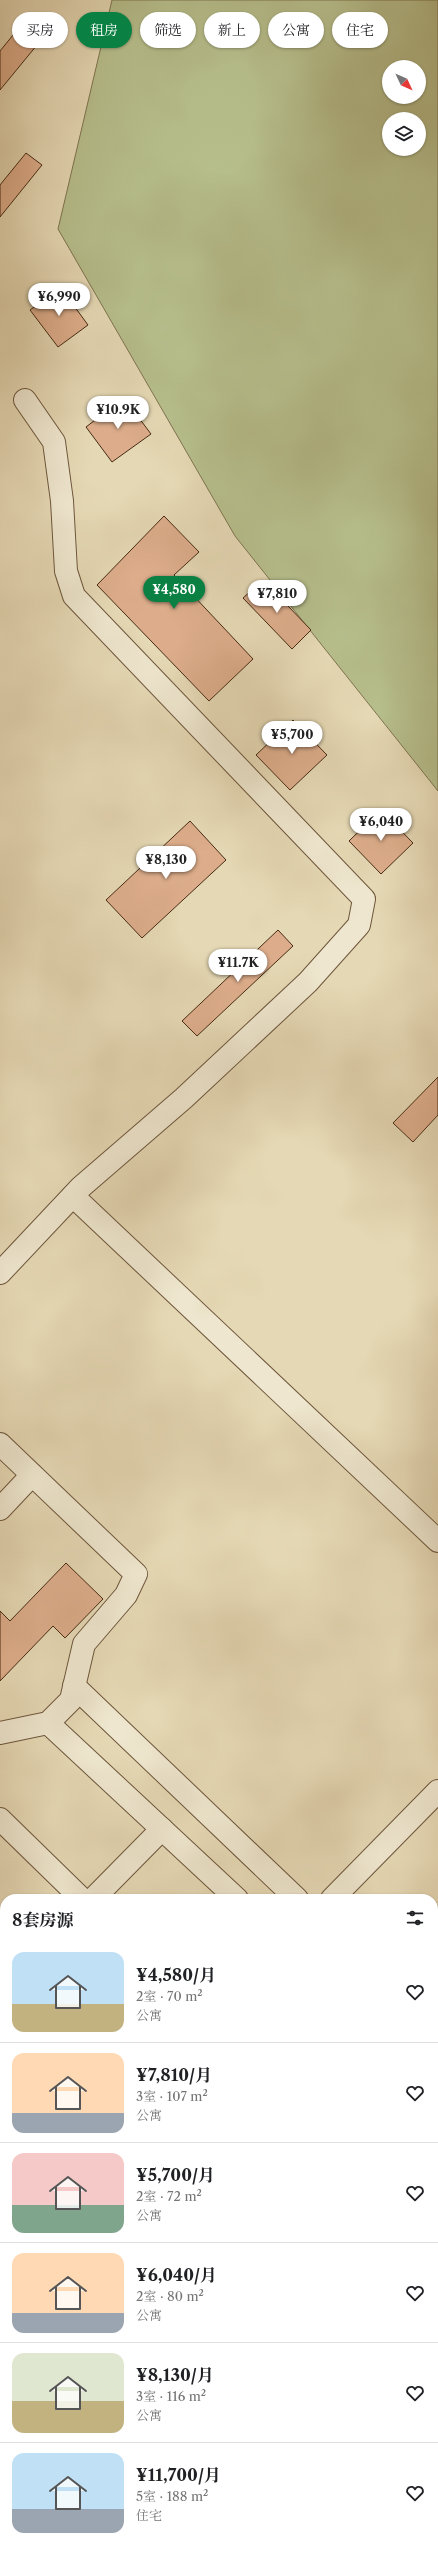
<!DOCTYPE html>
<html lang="zh">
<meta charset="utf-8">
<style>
:root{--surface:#fff;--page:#f2f2f2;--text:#202124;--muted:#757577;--line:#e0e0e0;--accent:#0b8043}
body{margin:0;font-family:"Libre Caslon Text","Noto Serif SC",serif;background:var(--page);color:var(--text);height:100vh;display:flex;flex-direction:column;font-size:15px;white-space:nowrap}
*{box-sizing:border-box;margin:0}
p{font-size:13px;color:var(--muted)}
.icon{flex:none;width:22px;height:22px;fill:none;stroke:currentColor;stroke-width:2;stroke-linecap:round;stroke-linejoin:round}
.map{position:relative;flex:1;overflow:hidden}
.side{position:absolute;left:0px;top:1894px;width:438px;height:656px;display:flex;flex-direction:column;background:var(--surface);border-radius:16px 16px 0 0;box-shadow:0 1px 3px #0004}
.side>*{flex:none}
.banner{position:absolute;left:12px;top:12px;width:414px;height:36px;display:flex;gap:8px}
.needle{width:26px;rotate:134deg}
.controls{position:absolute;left:382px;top:60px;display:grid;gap:8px}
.controls a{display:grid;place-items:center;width:44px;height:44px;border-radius:50%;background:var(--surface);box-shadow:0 1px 3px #0004;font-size:20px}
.price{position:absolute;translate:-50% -34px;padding:0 9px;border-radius:14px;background:#fff;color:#222;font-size:13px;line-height:26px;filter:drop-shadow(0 1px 2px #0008)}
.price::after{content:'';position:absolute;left:50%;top:24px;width:12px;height:9px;margin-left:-6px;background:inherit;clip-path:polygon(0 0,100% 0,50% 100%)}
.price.current{background:var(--accent);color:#fff}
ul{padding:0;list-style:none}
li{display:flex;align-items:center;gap:12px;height:100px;padding:0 12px}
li+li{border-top:1px solid var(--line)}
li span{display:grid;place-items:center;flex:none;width:112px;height:80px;border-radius:12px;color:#555}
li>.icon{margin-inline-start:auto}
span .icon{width:48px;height:48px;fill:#fffc;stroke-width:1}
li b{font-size:17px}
h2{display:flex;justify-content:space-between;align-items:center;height:48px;padding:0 12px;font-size:17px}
.tag{padding:0 14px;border-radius:18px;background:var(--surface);box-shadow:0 1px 3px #0004;font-size:14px;line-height:36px}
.tag.current{background:var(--accent);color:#fff}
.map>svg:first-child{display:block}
.green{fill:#b6be8c;stroke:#7e7450;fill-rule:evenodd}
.building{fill:#ddad8b;stroke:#462b14}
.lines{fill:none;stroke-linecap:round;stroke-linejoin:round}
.minor-casing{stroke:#6e563c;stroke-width:24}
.minor{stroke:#eee6ce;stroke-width:22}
</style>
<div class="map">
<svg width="438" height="2550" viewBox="0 0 438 2550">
<rect width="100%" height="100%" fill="#e5d8b4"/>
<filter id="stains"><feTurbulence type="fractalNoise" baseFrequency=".005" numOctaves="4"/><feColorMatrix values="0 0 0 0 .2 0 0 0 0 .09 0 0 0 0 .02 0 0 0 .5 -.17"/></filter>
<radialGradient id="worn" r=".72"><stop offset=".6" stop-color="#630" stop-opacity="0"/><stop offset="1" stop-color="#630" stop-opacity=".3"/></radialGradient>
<g class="green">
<path d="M112 0H438V791L235 536 58 229ZM389 67H419V97H389ZM389 119H419V149H389Z"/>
<path d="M438 2265V2550H385L386 2545H433V2276Z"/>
</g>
<g class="building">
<path d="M31 13 51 28 0 90V51Z"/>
<path d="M26 153 42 165 0 217V185Z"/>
<path d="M61 288 88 325 58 347 30 310Z"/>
<path d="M124 398 151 434 112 462 86 427Z"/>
<path d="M164 516 199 552 174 575 253 659 209 701 97 585Z"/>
<path d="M263 580 311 630 292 649 243 598Z"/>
<path d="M293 720 327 755 290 790 256 755Z"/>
<path d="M381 810 413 843 381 874 349 841Z"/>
<path d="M190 821 226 860 142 938 106 900Z"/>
<path d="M278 930 293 946 197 1036 182 1021Z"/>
<path d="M438 1077V1115L413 1142 393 1123Z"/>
<path d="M66 1563 103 1599 65 1638 53 1626 0 1681V1611L10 1621Z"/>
</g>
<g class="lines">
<defs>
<g id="minor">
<path d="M73 1196 438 1541"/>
<path d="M0 1273 81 1187 184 1098 308 982 359 925 364 899 74 596 66 571 62 501 54 442 25 400"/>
<path d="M0 1444 136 1574 126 1595 84 1644 71 1700 48 1723 0 1733"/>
<path d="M0 1509 32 1475"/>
<path d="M74 1686 297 1899"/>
<path d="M48 1723 237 1899"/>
<path d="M0 1819 82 1899"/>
<path d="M93 1899 162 1829"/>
<path d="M332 1899 438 1791"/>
<path d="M0 1995 5 1990"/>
<path d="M433 2028 438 2033"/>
<path d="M433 2082 438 2086"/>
<path d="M433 2234 438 2227"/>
<path d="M0 2251 5 2246"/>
<path d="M0 2329 5 2333"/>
<path d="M212 2545 214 2550"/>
</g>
</defs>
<use href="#minor" class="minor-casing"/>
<use href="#minor" class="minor"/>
</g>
<rect width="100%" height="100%" filter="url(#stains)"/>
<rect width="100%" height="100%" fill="url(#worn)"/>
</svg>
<div class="controls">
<a><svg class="needle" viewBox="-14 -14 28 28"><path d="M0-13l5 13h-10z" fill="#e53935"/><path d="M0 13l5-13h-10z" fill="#757577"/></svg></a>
<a><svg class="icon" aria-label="layers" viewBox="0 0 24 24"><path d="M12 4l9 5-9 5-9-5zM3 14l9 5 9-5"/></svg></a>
</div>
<b class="price" style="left:59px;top:317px">¥6,990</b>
<b class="price" style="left:118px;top:430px">¥10.9K</b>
<b class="price current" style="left:174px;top:610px">¥4,580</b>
<b class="price" style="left:277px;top:614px">¥7,810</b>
<b class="price" style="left:292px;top:755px">¥5,700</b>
<b class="price" style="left:381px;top:842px">¥6,040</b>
<b class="price" style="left:166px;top:880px">¥8,130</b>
<b class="price" style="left:238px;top:983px">¥11.7K</b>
<div class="banner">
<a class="tag">买房</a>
<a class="tag current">租房</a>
<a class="tag">筛选</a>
<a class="tag">新上</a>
<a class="tag">公寓</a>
<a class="tag">住宅</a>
</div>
<section class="side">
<h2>8套房源<svg class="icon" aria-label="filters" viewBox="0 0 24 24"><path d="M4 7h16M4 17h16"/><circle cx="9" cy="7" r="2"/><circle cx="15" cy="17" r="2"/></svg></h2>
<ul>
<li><span style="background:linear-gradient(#bfe0f5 65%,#c2b280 0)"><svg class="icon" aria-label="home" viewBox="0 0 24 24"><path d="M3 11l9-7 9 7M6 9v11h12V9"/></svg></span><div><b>¥4,580/月</b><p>2室 · 70 m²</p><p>公寓</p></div><svg class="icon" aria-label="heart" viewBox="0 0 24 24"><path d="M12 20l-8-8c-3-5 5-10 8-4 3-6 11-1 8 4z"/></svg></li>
<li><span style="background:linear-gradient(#ffd9b3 75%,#9aa5b1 0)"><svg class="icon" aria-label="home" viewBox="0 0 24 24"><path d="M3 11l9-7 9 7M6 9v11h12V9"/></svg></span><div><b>¥7,810/月</b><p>3室 · 107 m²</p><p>公寓</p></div><svg class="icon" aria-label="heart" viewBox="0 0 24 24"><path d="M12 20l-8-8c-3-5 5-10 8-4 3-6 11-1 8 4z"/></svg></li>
<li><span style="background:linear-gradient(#f6c9c9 65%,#7fa58c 0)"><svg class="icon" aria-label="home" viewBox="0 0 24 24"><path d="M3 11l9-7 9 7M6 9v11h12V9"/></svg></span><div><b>¥5,700/月</b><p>2室 · 72 m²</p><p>公寓</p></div><svg class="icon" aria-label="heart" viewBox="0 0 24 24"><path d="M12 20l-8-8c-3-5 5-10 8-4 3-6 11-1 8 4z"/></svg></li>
<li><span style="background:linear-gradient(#ffd9b3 75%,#9aa5b1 0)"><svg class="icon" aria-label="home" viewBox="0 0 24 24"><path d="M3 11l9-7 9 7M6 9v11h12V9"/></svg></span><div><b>¥6,040/月</b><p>2室 · 80 m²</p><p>公寓</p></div><svg class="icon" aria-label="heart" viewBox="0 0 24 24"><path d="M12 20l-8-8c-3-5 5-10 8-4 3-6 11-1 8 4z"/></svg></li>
<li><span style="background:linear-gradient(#dfe7d0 60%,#c2b280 0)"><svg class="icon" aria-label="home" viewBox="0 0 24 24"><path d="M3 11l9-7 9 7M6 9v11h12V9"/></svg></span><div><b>¥8,130/月</b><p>3室 · 116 m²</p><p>公寓</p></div><svg class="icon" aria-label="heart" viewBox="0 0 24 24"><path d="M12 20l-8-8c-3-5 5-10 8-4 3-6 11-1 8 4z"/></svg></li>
<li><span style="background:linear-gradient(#bfe0f5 70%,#9aa5b1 0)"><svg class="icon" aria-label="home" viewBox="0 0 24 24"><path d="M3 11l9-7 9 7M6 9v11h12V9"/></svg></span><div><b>¥11,700/月</b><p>5室 · 188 m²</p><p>住宅</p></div><svg class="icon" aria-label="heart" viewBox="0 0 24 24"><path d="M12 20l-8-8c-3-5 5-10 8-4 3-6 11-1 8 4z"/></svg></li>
</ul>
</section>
</div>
